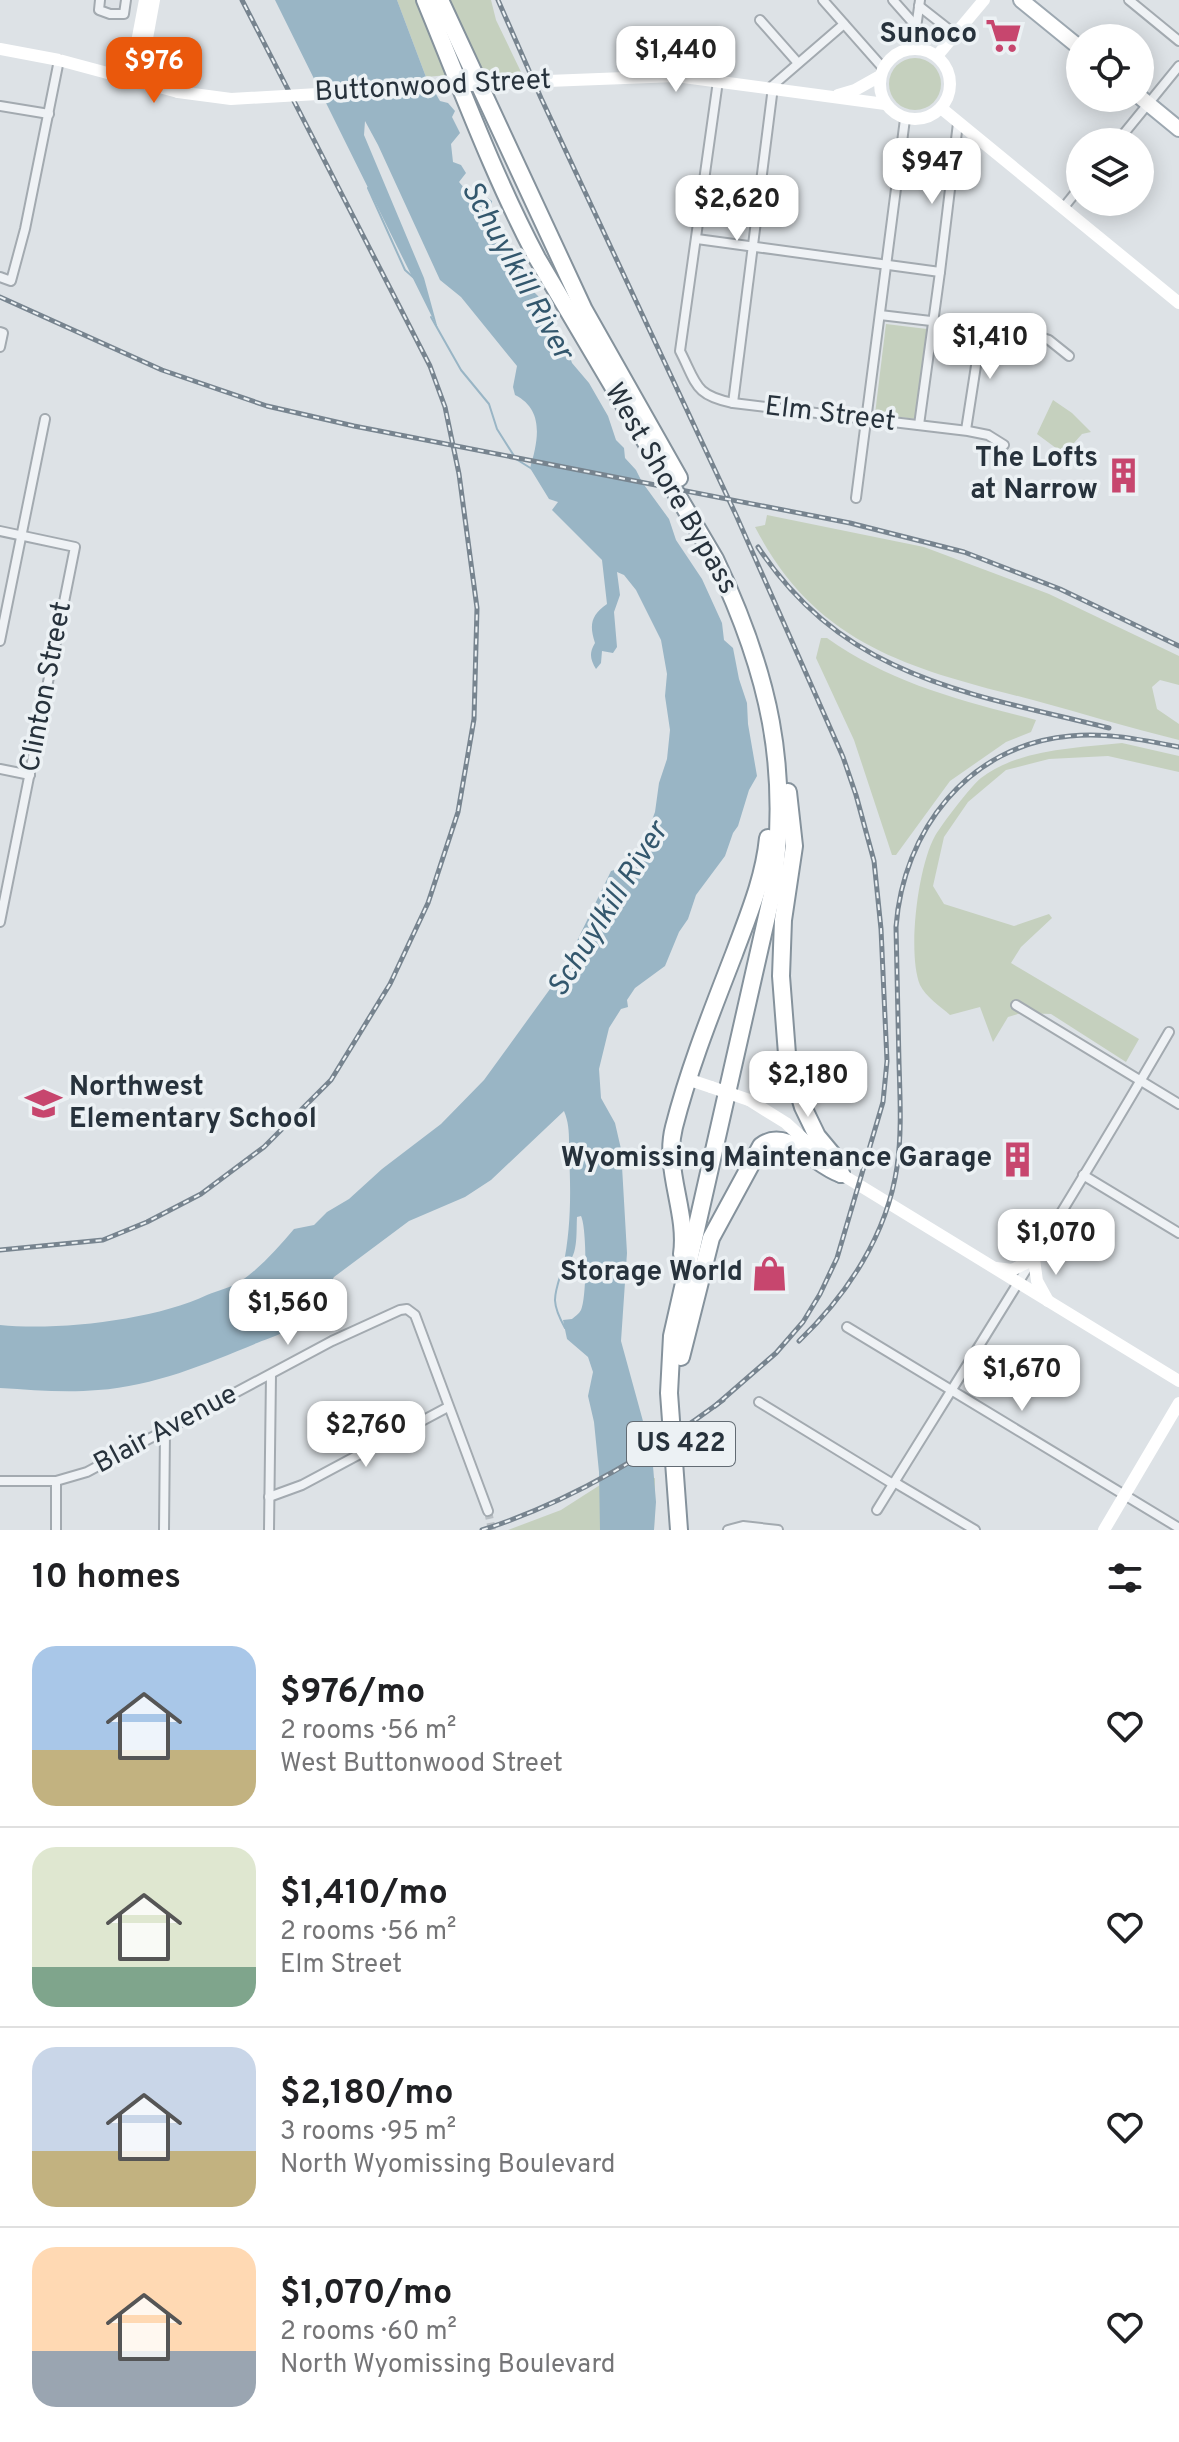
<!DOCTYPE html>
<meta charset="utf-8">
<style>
:root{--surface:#fff;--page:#f2f2f2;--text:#202124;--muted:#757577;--line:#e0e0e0;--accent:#ea580c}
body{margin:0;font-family:Overpass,sans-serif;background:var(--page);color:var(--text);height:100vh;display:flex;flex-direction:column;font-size:30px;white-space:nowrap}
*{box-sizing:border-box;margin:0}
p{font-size:26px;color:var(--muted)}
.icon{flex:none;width:44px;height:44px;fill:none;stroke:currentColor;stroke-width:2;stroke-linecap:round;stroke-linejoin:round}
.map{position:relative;height:1530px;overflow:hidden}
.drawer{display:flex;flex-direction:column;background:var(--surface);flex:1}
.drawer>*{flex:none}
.controls{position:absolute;left:1066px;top:24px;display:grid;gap:16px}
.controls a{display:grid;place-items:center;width:88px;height:88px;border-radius:50%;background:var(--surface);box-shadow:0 4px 20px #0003;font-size:40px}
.price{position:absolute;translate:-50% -68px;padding:0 18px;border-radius:16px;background:#fff;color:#222;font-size:26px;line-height:52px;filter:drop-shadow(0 2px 4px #0008)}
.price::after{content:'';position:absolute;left:50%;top:48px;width:24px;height:18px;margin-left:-12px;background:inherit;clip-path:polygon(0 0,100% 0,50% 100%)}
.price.current{background:var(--accent);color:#fff}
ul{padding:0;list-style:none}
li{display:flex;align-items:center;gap:24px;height:200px;padding:0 32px}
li+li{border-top:2px solid var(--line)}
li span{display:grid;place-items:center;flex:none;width:224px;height:160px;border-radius:24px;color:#555}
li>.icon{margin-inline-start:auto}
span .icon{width:96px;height:96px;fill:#fffc;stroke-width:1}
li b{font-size:34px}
h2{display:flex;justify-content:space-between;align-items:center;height:96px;padding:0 32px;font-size:34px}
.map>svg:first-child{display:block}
.green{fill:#c5d0be}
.water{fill:#99b5c5}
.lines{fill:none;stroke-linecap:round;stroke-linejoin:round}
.stream{stroke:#99b5c5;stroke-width:2}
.street-tunnel{stroke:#b9bfc4;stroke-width:8;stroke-dasharray:8 4;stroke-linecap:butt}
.street-casing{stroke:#a3aab0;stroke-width:12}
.primary-casing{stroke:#9da8b1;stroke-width:18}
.highway-casing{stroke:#85929c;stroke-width:20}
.street{stroke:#eff2f5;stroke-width:8}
.secondary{stroke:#fff;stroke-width:12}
.primary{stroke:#fff;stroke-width:14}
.highway{stroke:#fff;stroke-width:16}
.rail-casing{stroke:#77848f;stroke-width:5}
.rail{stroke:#ecf1f4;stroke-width:2;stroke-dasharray:6;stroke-linecap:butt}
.secondary-bridge{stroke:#fff;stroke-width:12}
.labels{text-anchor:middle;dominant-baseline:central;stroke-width:7;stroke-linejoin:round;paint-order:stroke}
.shield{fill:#ecf1f4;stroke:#626b73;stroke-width:2}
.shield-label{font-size:26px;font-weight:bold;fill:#27323c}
.poi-label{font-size:28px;font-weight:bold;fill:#27323c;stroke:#ecf1f4;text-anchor:end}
.street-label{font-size:28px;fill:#27323c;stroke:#ecf1f4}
.water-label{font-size:30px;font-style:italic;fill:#33576d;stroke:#ecf1f4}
</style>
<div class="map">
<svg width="1179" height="1530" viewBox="0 0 1179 1530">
<rect width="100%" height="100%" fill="#dde2e6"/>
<g class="green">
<path d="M397 0H416L448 75 426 77Z"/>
<path d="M446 0H491L496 20 522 74 488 75 482 73Z"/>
<circle cx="915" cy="84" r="26"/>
<path d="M886 324 927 329 916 419 875 414Z"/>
<path d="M1053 400 1072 413 1091 432 1082 434 1064 454 1037 434Z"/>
<path d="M767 515 924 547 1049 594 1179 656V685L1160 680 1152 687 1157 709 1179 724V740C1130 728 1081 713 1033 700 913 669 817 647 755 527L765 525Z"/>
<path d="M821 638H827C890 683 962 701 1036 720L1031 732 1006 742 950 781 896 855H892L854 740 816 658Z"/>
<path d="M1122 743 1179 756V772L1108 756 1049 759 1006 770 968 802 944 837 933 886 944 904 1014 926 1049 914 1052 918 1021 947 1011 963 1139 1039 1126 1062 1051 1014 1021 1013 1008 1017 993 1042 980 1007 950 1015C941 1007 925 996 920 985 907 953 918 866 935 836 942 824 971 786 981 778 1019 749 1076 748 1122 743Z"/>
<path d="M655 1478 654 1530H508L561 1510 600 1485Z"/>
</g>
<path class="water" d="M275 0H397L426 77 440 101 448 103 455 111 452 117 460 133 451 144 453 162 461 165 466 173 459 182 465 189V199L477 206 488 198 492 201V205L478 220 504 237 502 246 511 251 530 288 540 298 548 319 561 331 572 363 589 383 608 416 616 440 624 448 625 458 636 470 642 482 669 519 676 540 702 579 722 623 724 640 733 648 739 679 747 703 748 724 757 776 749 790 738 826 733 833 725 856 696 895 688 919 679 932 665 966 635 988 627 1000 628 1007 621 1009 609 1028 599 1069 601 1098 615 1123 621 1149 627 1253 621 1341 652 1454 656 1502 654 1530H600L599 1472 594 1422 588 1396 593 1372 588 1357 567 1339 563 1320 572 1319C575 1316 579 1314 581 1310 587 1297 587 1228 581 1216L577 1217C576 1233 579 1259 563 1267 571 1229 571 1193 569 1154 569 1139 570 1125 564 1111L491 1180 465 1197 409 1221 334 1277 329 1286 332 1301C313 1322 283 1333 257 1343 206 1364 154 1386 98 1390 66 1393 33 1390 0 1388V1325C58 1331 155 1320 207 1295 219 1290 230 1288 241 1281 261 1267 278 1248 294 1229L314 1225 327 1212 349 1199 382 1169 441 1124 484 1080 550 989 576 958 575 945 611 871 628 866 645 839 655 812 659 783 667 759 670 730 665 696 667 674 661 640 636 590 624 575 617 572 620 595 614 612 617 647 613 653 602 651 601 663 596 669C590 659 589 653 595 643 589 625 591 615 607 604L602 560 552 510 558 502 549 499 530 468C538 441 545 410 515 395L513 387 517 366 461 297 440 280 378 145 365 121 364 135 424 278 438 329Z"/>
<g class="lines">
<g class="stream">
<path d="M368 188 405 270 414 278"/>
<path d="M431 317 461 370 489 404 497 429 516 459 532 469"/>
<path d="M563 1267C554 1296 550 1301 565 1328"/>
</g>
<path class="street-tunnel" d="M488 1511 492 1530"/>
<defs>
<g id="street">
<path d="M100 0 99 10 110 14H124L126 0"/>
<path d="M823 0 883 68"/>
<path d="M893 0 916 26"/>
<path d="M1129 0 1179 41"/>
<path d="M919 6 956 35"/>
<path d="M760 20 798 63"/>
<path d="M913 49 920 0"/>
<path d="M718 81 680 351C697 384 694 395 733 403L968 431 988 435 1004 445"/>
<path d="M771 87 844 24"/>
<path d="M0 106 49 114"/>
<path d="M1117 142 1179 66"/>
<path d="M1064 207 1080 187"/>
<path d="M697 239 940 272 958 123"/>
<path d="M0 277 11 281 25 229 59 60"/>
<path d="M880 315 1025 332 1049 340 1069 356"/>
<path d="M0 332 3 333 0 347"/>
<path d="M733 403 773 87"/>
<path d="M919 425 940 272"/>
<path d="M966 430 982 327"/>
<path d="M856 498 905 119"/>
<path d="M0 531 75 547 0 922"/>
<path d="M0 641 45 419"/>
<path d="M0 769 30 775"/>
<path d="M1016 1005 1179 1104"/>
<path d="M1083 1175 1179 1233"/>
<path d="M847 1327 1179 1528"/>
<path d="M759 1402 893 1484"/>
<path d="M0 1481H56L87 1472 332 1341 400 1310 407 1309 415 1315 488 1511"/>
<path d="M894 1482 975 1530"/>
<path d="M269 1497 302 1485 448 1407"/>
<path d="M877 1510C975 1352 1075 1194 1169 1032"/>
<path d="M56 1530V1481"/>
<path d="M164 1530 165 1432"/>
<path d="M269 1530 271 1375"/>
<path d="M728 1530 743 1526 778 1530"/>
</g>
<g id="primary">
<path d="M1021 0 1080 48"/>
<path d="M1140 97 1179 129"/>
</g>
<g id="highway">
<path d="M425 0C461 87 493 175 537 258L715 559C769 673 791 768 772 894L672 1336 669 1393 679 1530"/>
<path d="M440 0 584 310 679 478"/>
<path d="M788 792 794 846 783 920 781 976 787 1054 803 1107 817 1136 837 1160 841 1174"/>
<path d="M682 1254C688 1212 663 1169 674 1127 689 1068 712 1011 734 954 748 916 764 879 768 838"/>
<path d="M681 1357 711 1238 761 1146C787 1126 815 1166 841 1174"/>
</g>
</defs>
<use href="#street" class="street-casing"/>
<use href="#primary" class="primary-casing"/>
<use href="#highway" class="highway-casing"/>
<use href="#street" class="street"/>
<g class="secondary">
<circle cx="915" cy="84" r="35"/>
<path d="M0 49 59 60 178 92"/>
<path d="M144 55 157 87"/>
<path d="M937 56 984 0"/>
<path d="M130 79 145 0"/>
<path d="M139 82 154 0"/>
<path d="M522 82 676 76 885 104"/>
<path d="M838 95 855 90 880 76"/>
<path d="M941 108 1179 303"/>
<path d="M690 1080 711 1087"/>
<path d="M749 1100 786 1123 841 1174 1179 1381"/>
<path d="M996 1268 1012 1270 1034 1259 1037 1281 1048 1301"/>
<path d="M1104 1530 1179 1403"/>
</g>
<use href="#primary" class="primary"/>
<use href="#highway" class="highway"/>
<defs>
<g id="rail">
<path d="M498 0 541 98 736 515 843 757 856 795 874 861 881 929 887 1061 883 1102 837 1258 820 1294 803 1322 776 1353 715 1406"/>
<path d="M0 297 162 370 267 406 354 426 850 523 964 552 1060 589 1179 646"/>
<path d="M758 547C845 678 968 693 1109 728"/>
<path d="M0 1250 103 1240 147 1222 201 1194 264 1147 331 1080 390 984 428 903 458 812 474 719 477 608 459 474 445 407 430 366 242 0"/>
<path d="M799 1341C847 1295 887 1235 897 1167 902 1133 900 1097 899 1063 898 1018 897 973 896 927 903 831 968 745 1070 736 1107 732 1143 740 1179 747"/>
<path d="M482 1530C570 1502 650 1454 723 1400"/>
</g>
</defs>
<use href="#rail" class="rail-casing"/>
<use href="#rail" class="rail"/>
<g class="secondary-bridge">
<path d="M178 92 231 99 522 82"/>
<path d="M711 1087 749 1100"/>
</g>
</g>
<defs>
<symbol id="supermarket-bare" viewBox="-9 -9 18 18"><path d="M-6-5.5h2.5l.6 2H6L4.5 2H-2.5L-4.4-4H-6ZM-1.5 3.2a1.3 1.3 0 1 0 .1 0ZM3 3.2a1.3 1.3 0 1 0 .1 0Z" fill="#c7466e" stroke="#ecf1f4" stroke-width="2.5" paint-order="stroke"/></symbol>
<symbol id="building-bare" viewBox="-9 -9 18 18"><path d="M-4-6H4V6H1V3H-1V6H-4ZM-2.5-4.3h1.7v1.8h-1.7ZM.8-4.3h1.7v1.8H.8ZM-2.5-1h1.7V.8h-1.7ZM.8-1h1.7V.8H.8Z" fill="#c7466e" stroke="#ecf1f4" stroke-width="2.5" paint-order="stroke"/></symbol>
<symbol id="school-bare" viewBox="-9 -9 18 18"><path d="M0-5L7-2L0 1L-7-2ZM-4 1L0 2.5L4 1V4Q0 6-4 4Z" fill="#c7466e" stroke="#ecf1f4" stroke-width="2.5" paint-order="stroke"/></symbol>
<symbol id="shop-bare" viewBox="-9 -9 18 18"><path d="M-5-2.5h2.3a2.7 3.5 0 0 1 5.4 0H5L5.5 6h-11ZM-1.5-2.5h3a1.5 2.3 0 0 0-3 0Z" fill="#c7466e" stroke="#ecf1f4" stroke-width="2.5" paint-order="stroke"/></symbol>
</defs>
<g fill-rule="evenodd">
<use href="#supermarket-bare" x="978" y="10" width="51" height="51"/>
<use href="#building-bare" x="1098" y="450" width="51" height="51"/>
<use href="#school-bare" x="18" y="1078" width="51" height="51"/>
<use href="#building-bare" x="992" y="1134" width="51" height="51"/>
<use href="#shop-bare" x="744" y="1248" width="51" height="51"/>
</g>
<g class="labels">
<rect class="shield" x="627" y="1422" width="108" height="44" rx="6"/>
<g class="shield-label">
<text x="681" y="1444">US 422</text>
</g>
<g class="poi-label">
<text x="977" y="35">Sunoco</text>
<text x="1098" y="459">The Lofts<tspan x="1098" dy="32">at Narrow</tspan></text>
<text x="69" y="1088" text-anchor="start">Northwest<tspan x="69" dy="32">Elementary School</tspan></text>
<text x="992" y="1159">Wyomissing Maintenance Garage</text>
<text x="743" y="1273">Storage World</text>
</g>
<g class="street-label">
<text transform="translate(433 87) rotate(-3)">Buttonwood Street</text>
<text transform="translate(830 415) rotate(7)">Elm Street</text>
<text transform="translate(670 489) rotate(60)">West Shore Bypass</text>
<text transform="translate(47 687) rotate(-79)">Clinton Street</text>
<text transform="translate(166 1430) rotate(-28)">Blair Avenue</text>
</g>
<g class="water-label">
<text transform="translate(516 271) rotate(61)">Schuylkill River</text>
<text transform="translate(609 910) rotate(-58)">Schuylkill River</text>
</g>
</g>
</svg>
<div class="controls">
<a><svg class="icon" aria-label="locate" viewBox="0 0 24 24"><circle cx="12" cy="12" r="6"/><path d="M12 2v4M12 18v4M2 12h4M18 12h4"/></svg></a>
<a><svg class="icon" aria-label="layers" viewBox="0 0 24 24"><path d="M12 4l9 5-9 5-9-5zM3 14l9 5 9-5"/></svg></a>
</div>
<b class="price" style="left:676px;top:94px">$1,440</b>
<b class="price current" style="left:154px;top:105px">$976</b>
<b class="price" style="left:932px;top:206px">$947</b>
<b class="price" style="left:737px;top:243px">$2,620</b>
<b class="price" style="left:990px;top:381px">$1,410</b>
<b class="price" style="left:808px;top:1119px">$2,180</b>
<b class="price" style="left:1056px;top:1277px">$1,070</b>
<b class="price" style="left:288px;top:1347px">$1,560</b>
<b class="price" style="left:1022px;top:1413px">$1,670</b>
<b class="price" style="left:366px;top:1469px">$2,760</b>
</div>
<section class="drawer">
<h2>10 homes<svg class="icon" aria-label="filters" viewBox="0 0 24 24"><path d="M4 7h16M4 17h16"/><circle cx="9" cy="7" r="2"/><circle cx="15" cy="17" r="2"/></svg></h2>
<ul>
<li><span style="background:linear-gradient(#a9c7e8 65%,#c2b280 0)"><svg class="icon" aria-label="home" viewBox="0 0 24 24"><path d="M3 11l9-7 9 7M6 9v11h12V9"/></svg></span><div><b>$976/mo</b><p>2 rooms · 56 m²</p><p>West Buttonwood Street</p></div><svg class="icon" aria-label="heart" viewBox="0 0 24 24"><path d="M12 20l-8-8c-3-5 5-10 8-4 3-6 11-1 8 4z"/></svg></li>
<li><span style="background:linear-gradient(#dfe7d0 75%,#7fa58c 0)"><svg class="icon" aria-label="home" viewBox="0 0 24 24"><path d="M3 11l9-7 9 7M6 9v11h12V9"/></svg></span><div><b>$1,410/mo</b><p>2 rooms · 56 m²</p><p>Elm Street</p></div><svg class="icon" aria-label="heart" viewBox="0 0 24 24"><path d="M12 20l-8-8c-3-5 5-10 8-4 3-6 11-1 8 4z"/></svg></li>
<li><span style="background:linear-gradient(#c9d6e8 65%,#c2b280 0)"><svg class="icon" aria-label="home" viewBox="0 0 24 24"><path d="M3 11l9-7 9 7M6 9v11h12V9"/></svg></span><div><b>$2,180/mo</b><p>3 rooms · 95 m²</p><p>North Wyomissing Boulevard</p></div><svg class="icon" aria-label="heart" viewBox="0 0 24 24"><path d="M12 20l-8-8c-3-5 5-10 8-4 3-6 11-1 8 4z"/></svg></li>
<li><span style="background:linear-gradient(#ffd9b3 65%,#9aa5b1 0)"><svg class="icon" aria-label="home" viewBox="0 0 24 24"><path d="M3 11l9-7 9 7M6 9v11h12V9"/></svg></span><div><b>$1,070/mo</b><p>2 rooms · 60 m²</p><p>North Wyomissing Boulevard</p></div><svg class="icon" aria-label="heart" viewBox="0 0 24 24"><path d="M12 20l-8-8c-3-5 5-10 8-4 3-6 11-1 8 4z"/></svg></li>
</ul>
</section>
